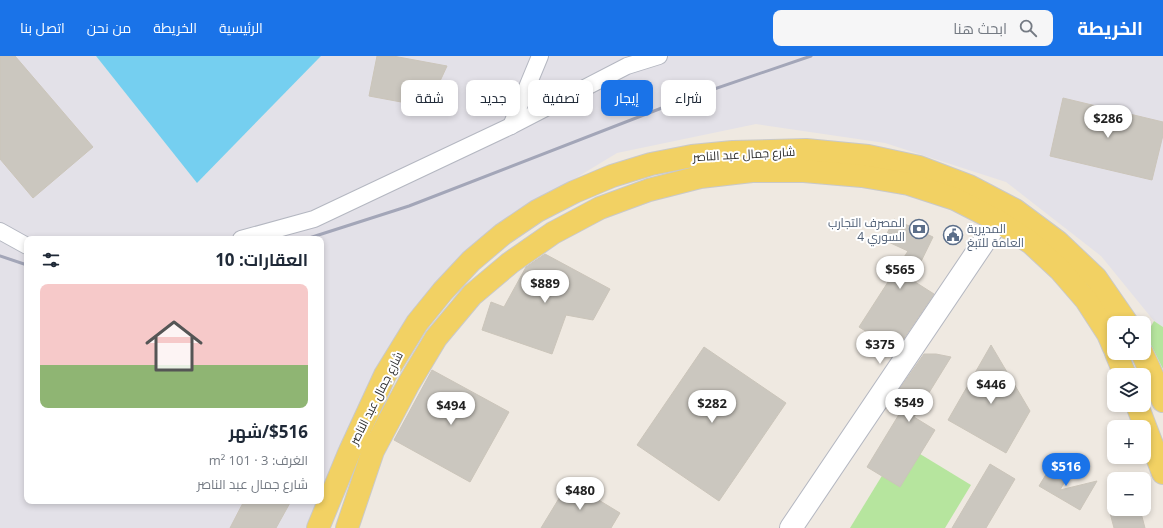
<!DOCTYPE html>
<html lang="ar">
<meta charset="utf-8">
<style>
:root{--surface:#fff;--page:#f6f6f7;--text:#1f2937;--muted:#747a83;--accent:#1a73e8}
body{margin:0;font-family:"Open Sans",Cairo,sans-serif;background:var(--page);color:var(--text);direction:rtl;height:100vh;display:flex;flex-direction:column;font-size:15px;white-space:nowrap}
*{box-sizing:border-box;margin:0}
p{font-size:13px;color:var(--muted)}
.icon{flex:none;width:22px;height:22px;fill:none;stroke:currentColor;stroke-width:2;stroke-linecap:round;stroke-linejoin:round}
.map{position:relative;flex:1;overflow:hidden;direction:ltr}
.drawer{position:absolute;left:24px;top:180px;width:300px;height:268px;display:flex;flex-direction:column;background:var(--surface);border-radius:8px;box-shadow:0 2px 6px #0003;direction:rtl}
.drawer>*{flex:none}
.top-card{position:absolute;left:336px;top:24px;width:380px;height:36px;direction:rtl;display:flex;gap:8px}
.fabs{position:absolute;left:1107px;top:260px;display:grid;gap:8px}
.fabs a{display:grid;place-items:center;width:44px;height:44px;border-radius:8px;background:var(--surface);box-shadow:0 2px 6px #0003;font-size:20px}
.price{position:absolute;translate:-50% -34px;padding:0 9px;border-radius:14px;background:#fff;color:#222;font-size:13px;line-height:26px;filter:drop-shadow(0 1px 2px #0008)}
.price::after{content:'';position:absolute;left:50%;top:24px;width:12px;height:9px;margin-left:-6px;background:inherit;clip-path:polygon(0 0,100% 0,50% 100%)}
.price.selected{background:var(--accent);color:#fff}
ul{padding:0;list-style:none}
li{display:grid;align-content:center;gap:8px;height:212px;padding:0 16px}
li span{display:grid;place-items:center;height:124px;border-radius:8px;color:#555}
li>.icon{margin-inline-start:auto}
span .icon{width:72px;height:72px;fill:#fffc;stroke-width:1}
li b{font-size:17px}
h2{display:flex;justify-content:space-between;align-items:center;height:48px;padding:0 16px;font-size:17px}
.tag{padding:0 14px;border-radius:8px;background:var(--surface);box-shadow:0 2px 6px #0003;font-size:14px;line-height:36px}
.tag.selected{background:var(--accent);color:#fff}
header{display:flex;align-items:center;gap:24px;box-sizing:border-box;height:56px;padding:0 20px;background:var(--accent);color:#fff}
header strong{font-size:19px}
nav{display:flex;gap:22px;margin-inline-start:auto;font-size:14px}
.search{width:280px;height:36px;background:var(--page);display:flex;align-items:center;gap:10px;box-sizing:border-box;padding:0 14px;border-radius:8px;color:var(--muted);font-size:15px}
.map>svg:first-child{display:block}
.industrial{fill:#e3e1e8;fill-rule:evenodd}
.green{fill:#b6e59e}
.water{fill:#75cff0}
.building{fill:#cbc7bf;stroke:#cbc5ba}
.lines{fill:none;stroke-linecap:round;stroke-linejoin:round}
.street-casing{stroke:#b4b7c1;stroke-width:18}
.secondary-casing{stroke:#b4b7c1;stroke-width:24}
.primary-casing{stroke:#c9c9c9;stroke-width:24}
.street{stroke:#fff;stroke-width:16}
.secondary{stroke:#fff;stroke-width:22}
.primary{stroke:#f2d163;stroke-width:22}
.rail{stroke:#a3a6b8;stroke-width:3}
.labels{text-anchor:middle;dominant-baseline:central;stroke-width:4;stroke-linejoin:round;paint-order:stroke}
.street-label{font-size:12px;fill:#2e2e2e;stroke:#fff}
.service-label{font-size:12px;fill:#4e5e75;stroke:#fff;text-anchor:end}
</style>
<header>
<strong>الخريطة</strong>
<div class="search"><svg class="icon" aria-label="search" viewBox="0 0 24 24"><circle cx="10" cy="10" r="6"/><path d="M15 15l6 6"/></svg>ابحث هنا</div>
<nav><a>الرئيسية</a><a>الخريطة</a><a>من نحن</a><a>اتصل بنا</a></nav>
</header>
<div class="map">
<svg width="1163" height="472" viewBox="0 0 1163 472">
<rect width="100%" height="100%" fill="#efe9e1"/>
<path class="industrial" d="M0 0H96L197 127 321 0H1163V271L1154 265 1101 200 1006 126 885 87 756 68 617 97 523 154 456 218 392 315 312 472H0ZM27 183H321V445H27Z"/>
<g class="green">
<path d="M1154 265 1163 271V313L1146 279Z"/>
<path d="M902 387 971 429 945 472H850Z"/>
</g>
<path class="water" d="M96 0H321L197 127Z"/>
<g class="building">
<path d="M0 0H15L93 91 33 142 0 103Z"/>
<path d="M377 0H393L447 10 428 51 369 40Z"/>
<path d="M1063 42 1163 66V79L1152 124 1050 100Z"/>
<path d="M894 163 933 181 912 224 934 238 896 294 859 271 908 195 884 184Z"/>
<path d="M545 198 610 233 593 264 566 259 552 298 482 274 491 246 504 251 526 211Z"/>
<path d="M991 289 1030 355 1006 397 948 364Z"/>
<path d="M704 291 786 347 719 445 637 389Z"/>
<path d="M924 298H936L951 301 914 361 935 374 900 431 867 411 909 342 898 335Z"/>
<path d="M432 314 509 356 470 426 394 384Z"/>
<path d="M1053 407 1070 417 1060 434 1097 425 1080 454 1039 430Z"/>
<path d="M990 408 1015 423 986 472H952Z"/>
<path d="M569 426 620 457 611 472H541Z"/>
<path d="M244 445H291L276 472H230Z"/>
<path d="M1109 453H1140L1145 472H1114Z"/>
</g>
<g class="lines">
<defs>
<g id="street">
<path d="M511 70 540 0"/>
<path d="M0 175 27 190"/>
<path d="M241 183 314 163 511 70 627 10 659 0"/>
</g>
<path id="secondary" d="M791 472 998 165"/>
<g id="primary">
<path d="M1116 297 1125 319"/>
<path d="M1142 297 1149 312 1163 345"/>
<path d="M1137 349 1163 417"/>
<path d="M318 472 349 397 385 319 417 267 443 235 471 205 503 178 537 155 574 136 612 120 651 108 692 100 733 96 806 94 868 100 919 111 969 130 1015 154 1058 186 1096 222 1123 261 1127 267"/>
<path d="M347 472 373 395 409 327 436 282 472 239 510 207 553 177 600 152 649 134 700 121 752 115H804L862 120 909 128 955 143 998 165 1031 187 1060 214 1086 244 1108 278 1114 292"/>
</g>
</defs>
<use href="#street" class="street-casing"/>
<use href="#secondary" class="secondary-casing"/>
<use href="#primary" class="primary-casing"/>
<use href="#street" class="street"/>
<use href="#secondary" class="secondary"/>
<use href="#primary" class="primary"/>
<g class="rail">
<path d="M306 183 409 150 685 43 811 0"/>
<path d="M0 200 27 209"/>
</g>
</g>
<defs>
<symbol id="bank-ring" viewBox="-11 -11 22 22"><circle r="9.5" fill="#fff" stroke="#5c6f8a" stroke-width="1.5"/><path d="M-6-4H6V4H-6ZM0-2.3a2.3 2.3 0 1 0 0 4.6a2.3 2.3 0 1 0 0-4.6Z" fill="#5c6f8a"/></symbol>
<symbol id="civic-ring" viewBox="-11 -11 22 22"><circle r="9.5" fill="#fff" stroke="#5c6f8a" stroke-width="1.5"/><path d="M-.6-6.5H3V-4.5H.6V-3L4-1V1h2V6H-6V1h2V-1L-.6-3ZM-1.2 2.5V6h2.4V2.5Z" fill="#5c6f8a"/></symbol>
</defs>
<g fill-rule="evenodd">
<use href="#bank-ring" x="908" y="162" width="22" height="22"/>
<use href="#civic-ring" x="942" y="168" width="22" height="22"/>
</g>
<g class="labels">
<g class="street-label">
<text transform="translate(744 98) rotate(-3)">شارع جمال عبد الناصر</text>
<text transform="translate(376 342) rotate(-63)">شارع جمال عبد الناصر</text>
</g>
<g class="service-label">
<text x="905" y="166">المصرف التجارب<tspan x="905" dy="14">السوري 4</tspan></text>
<text x="967" y="172" text-anchor="start">المديرية<tspan x="967" dy="14">العامة للتبغ</tspan></text>
</g>
</g>
</svg>
<div class="fabs">
<a><svg class="icon" aria-label="locate" viewBox="0 0 24 24"><circle cx="12" cy="12" r="6"/><path d="M12 2v4M12 18v4M2 12h4M18 12h4"/></svg></a>
<a><svg class="icon" aria-label="layers" viewBox="0 0 24 24"><path d="M12 4l9 5-9 5-9-5zM3 14l9 5 9-5"/></svg></a>
<a>+</a>
<a>−</a>
</div>
<b class="price" style="left:1108px;top:83px">$286</b>
<b class="price" style="left:900px;top:234px">$565</b>
<b class="price" style="left:545px;top:248px">$889</b>
<b class="price" style="left:880px;top:309px">$375</b>
<b class="price" style="left:991px;top:349px">$446</b>
<b class="price" style="left:909px;top:367px">$549</b>
<b class="price" style="left:712px;top:368px">$282</b>
<b class="price" style="left:451px;top:370px">$494</b>
<b class="price selected" style="left:1066px;top:431px">$516</b>
<b class="price" style="left:580px;top:455px">$480</b>
<div class="top-card">
<a class="tag">شراء</a>
<a class="tag selected">إيجار</a>
<a class="tag">تصفية</a>
<a class="tag">جديد</a>
<a class="tag">شقة</a>
</div>
<section class="drawer">
<h2>العقارات: 10<svg class="icon" aria-label="filters" viewBox="0 0 24 24"><path d="M4 7h16M4 17h16"/><circle cx="9" cy="7" r="2"/><circle cx="15" cy="17" r="2"/></svg></h2>
<ul>
<li><span style="background:linear-gradient(#f6c9c9 65%,#8fb573 0)"><svg class="icon" aria-label="home" viewBox="0 0 24 24"><path d="M3 11l9-7 9 7M6 9v11h12V9"/></svg></span><div><b>$516/شهر</b><p>الغرف: 3 · 101 m²</p><p>شارع جمال عبد الناصر</p></div></li>
</ul>
</section>
</div>
